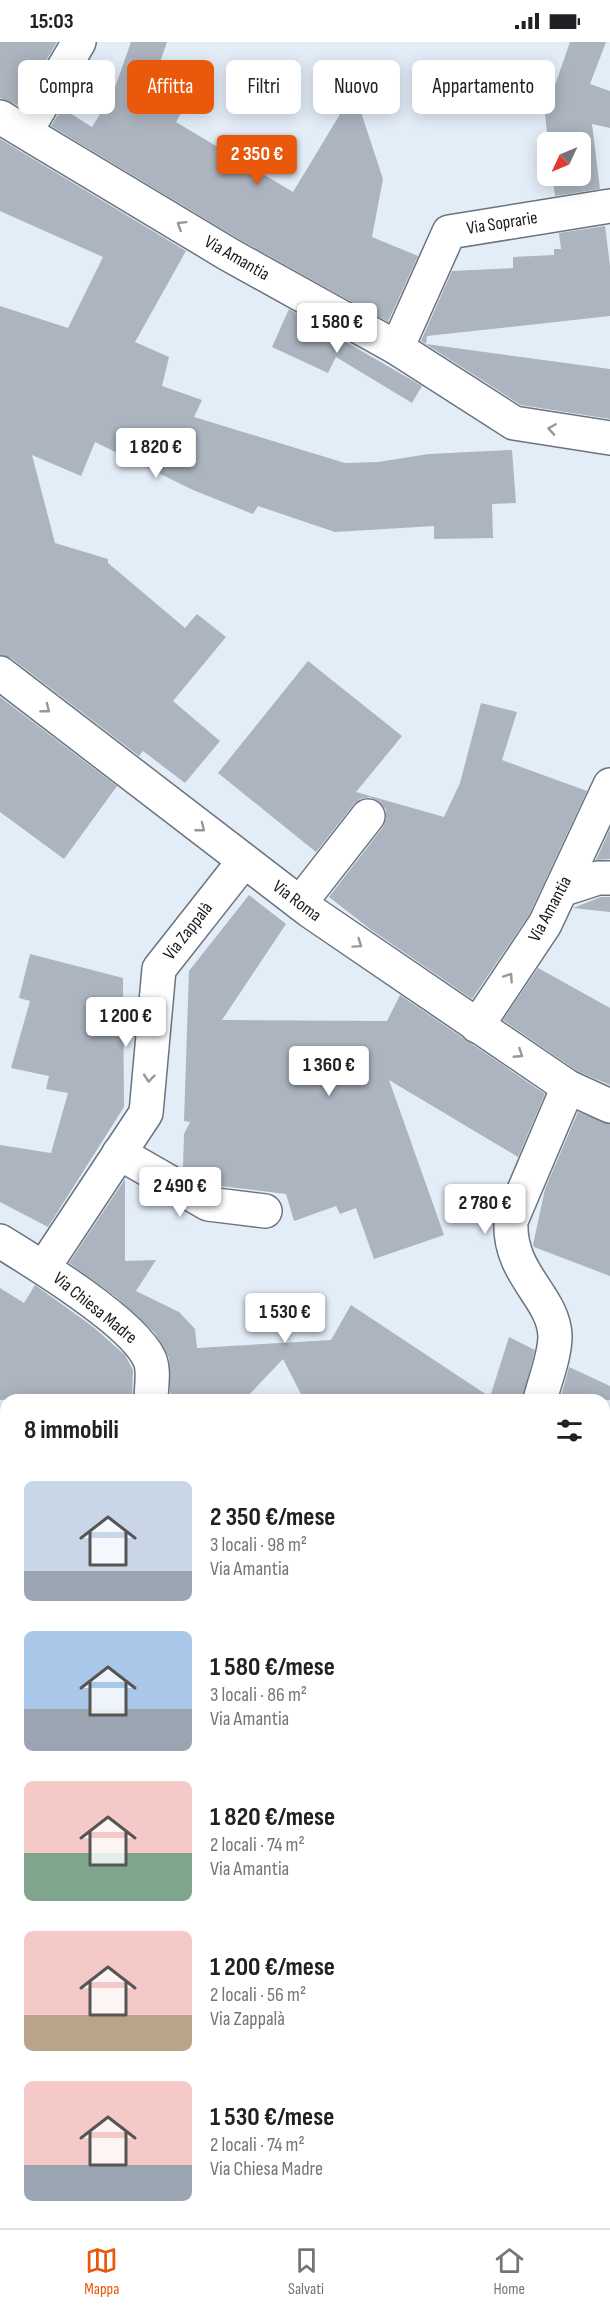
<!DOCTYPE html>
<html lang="it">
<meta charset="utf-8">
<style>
:root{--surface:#fff;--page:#f6f6f6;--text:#202124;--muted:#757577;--line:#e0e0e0;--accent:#ea580c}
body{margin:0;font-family:"Sofia Sans Condensed",sans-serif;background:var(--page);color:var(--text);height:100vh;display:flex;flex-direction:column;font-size:22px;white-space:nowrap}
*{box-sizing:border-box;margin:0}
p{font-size:20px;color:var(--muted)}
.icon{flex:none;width:33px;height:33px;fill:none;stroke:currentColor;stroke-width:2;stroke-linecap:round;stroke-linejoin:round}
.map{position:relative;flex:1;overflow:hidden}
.drawer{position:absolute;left:0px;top:1352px;width:610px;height:836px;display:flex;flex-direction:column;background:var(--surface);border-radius:18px 18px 0 0;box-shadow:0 3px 15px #0003}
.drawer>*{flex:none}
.banner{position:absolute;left:18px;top:18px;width:574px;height:54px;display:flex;gap:12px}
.needle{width:39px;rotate:226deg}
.fabs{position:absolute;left:537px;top:90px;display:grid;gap:12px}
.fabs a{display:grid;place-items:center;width:54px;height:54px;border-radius:9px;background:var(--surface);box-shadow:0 3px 15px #0003;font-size:30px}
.price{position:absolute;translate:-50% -51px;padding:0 14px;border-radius:6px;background:#fff;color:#222;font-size:20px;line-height:39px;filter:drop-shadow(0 2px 3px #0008)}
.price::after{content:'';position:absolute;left:50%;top:36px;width:18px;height:14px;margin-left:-9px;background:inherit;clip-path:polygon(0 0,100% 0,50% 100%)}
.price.current{background:var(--accent);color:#fff}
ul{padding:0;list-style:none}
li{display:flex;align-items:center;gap:18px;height:150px;padding:0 24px}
li span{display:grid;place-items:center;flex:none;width:168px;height:120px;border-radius:9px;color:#555}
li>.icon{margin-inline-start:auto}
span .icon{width:72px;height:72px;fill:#fffc;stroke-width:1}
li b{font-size:26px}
h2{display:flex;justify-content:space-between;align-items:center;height:72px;padding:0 24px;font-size:26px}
.pill{padding:0 21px;border-radius:9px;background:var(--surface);box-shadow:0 3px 15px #0003;font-size:21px;line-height:54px}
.pill.current{background:var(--accent);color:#fff}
.status{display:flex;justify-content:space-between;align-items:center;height:42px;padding:0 30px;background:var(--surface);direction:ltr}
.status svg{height:16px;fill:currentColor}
.dock{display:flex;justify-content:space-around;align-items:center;height:84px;border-top:2px solid var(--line);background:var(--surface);font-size:16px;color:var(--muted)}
.dock a{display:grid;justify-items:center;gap:3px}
.dock .current{color:var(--accent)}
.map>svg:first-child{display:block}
.built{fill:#d2e1f3}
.building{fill:#abb4bf}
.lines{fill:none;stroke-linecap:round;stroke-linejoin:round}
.street-casing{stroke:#6b747e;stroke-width:36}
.secondary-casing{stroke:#6b747e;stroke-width:36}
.street{stroke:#fff;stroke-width:33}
.secondary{stroke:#fff;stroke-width:33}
.oneway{stroke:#97989a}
.labels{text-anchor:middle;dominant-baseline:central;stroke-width:4.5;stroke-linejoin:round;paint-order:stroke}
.street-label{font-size:18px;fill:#181b1f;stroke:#fff}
</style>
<div class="status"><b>15:03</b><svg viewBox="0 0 49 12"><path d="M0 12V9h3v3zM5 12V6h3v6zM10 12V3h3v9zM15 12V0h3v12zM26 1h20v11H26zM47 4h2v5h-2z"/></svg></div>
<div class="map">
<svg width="610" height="2186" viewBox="0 0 610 2186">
<rect width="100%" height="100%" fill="#e3edf8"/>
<path class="built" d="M605 2029H610V2186H477V2181H604Z"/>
<g class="building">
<path d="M0 0H57L19 64 0 56Z"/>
<path d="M131 0H167L153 40 187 61 176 80 293 150 354 49 383 137 372 195 418 214 388 280 237 196 51 84 62 66 92 85 113 51Z"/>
<path d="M570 0H606L590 42 610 49V86L592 82 600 147 555 154 552 134H580V100H548L545 72Z"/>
<path d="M0 97 186 209 135 300 169 315 162 344 202 358 194 375 345 421 378 420 429 412 512 408 516 461 492 462 493 496 434 497V484L335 490 258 464 253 472 193 448 95 400 81 434 32 413 55 501 108 517V521L185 586 197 572 226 595 173 659 220 699 185 741 143 709 139 714 11 616 0 613V264L68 286 103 215 0 169Z"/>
<path d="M605 184 610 224V274L427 294 426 302 610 327V377L521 363 421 299 452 229 513 226V215L554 213V207H561L559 191Z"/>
<path d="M289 267 422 344 412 361 336 315 328 331 272 305Z"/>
<path d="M308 619 402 694 356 750 444 775 460 741 481 661 517 670 502 718 587 749 529 873 472 957 370 887 329 855 383 785 386 777V768L380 760 370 755 360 757 354 762 316 810 218 731Z"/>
<path d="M0 655 117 744 64 817 0 770Z"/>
<path d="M610 787V817L596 818Z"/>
<path d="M249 853 286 882 222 978 387 979 400 953 545 1052 518 1115 389 1038 444 1193 374 1217 356 1166 340 1172 336 1164 294 1179 286 1152 212 1143 183 1126 184 1092 190 1080 184 1079 189 929Z"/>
<path d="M601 855H610V870L573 866Z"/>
<path d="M30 912 123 936 124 1065 48 1185 0 1160V1103L51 1111 68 1051 46 1047 49 1034 11 1026 30 959 19 956Z"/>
<path d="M538 926 610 966V1043L577 1029 503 978Z"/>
<path d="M578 1070 610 1082V1234L534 1205 533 1203 545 1147Z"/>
<path d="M125 1137V1219L156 1218 136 1249 179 1270 195 1287 197 1306 331 1298 351 1263 490 1355 509 1295 535 1308 522 1358H304L283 1317 244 1358H184L170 1351 169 1316 155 1291 116 1255 69 1221Z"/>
<path d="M35 1243 92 1284 125 1313 133 1328 132 1358H0V1246L24 1261Z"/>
<path d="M569 1325 610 1344V1358H560Z"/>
</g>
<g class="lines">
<defs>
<g id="street">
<path d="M0 75 228 212 397 306 514 381 610 396"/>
<path d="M26 89 79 0"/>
<path d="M397 306 449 190 610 164"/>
<path d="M561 848 598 836H610"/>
<path d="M300 861 368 774"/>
<path d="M477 984 545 882 610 743"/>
<path d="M119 1111 208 1162 265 1169"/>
<path d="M0 1199C36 1221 132 1280 149 1316 155 1327 151 1345 151 1358"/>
<path d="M44 1225 146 1071 159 927 244 819"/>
<path d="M540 1358C545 1338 555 1314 555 1294 554 1255 508 1232 511 1179L568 1045"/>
<path d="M604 1474 610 1478"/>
<path d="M604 1681 610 1680"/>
<path d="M0 1800 6 1802"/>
<path d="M604 1995H610"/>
<path d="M309 2181 311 2186"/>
</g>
<path id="secondary" d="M0 631 310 869 568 1045 610 1064"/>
</defs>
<use href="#street" class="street-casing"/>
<use href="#secondary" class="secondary-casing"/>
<use href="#street" class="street"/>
<use href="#secondary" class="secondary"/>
</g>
<defs><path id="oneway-chevron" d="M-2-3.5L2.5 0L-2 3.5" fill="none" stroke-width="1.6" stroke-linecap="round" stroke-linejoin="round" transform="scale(1.5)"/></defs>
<g class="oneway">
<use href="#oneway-chevron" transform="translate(181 183) rotate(-148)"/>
<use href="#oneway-chevron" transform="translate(552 387) rotate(-171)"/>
<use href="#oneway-chevron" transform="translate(46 667) rotate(38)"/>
<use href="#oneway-chevron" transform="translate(201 786) rotate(38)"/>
<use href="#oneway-chevron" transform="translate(358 902) rotate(35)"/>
<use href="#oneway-chevron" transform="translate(509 935) rotate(-56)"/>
<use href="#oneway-chevron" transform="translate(519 1012) rotate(33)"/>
<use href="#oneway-chevron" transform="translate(149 1036) rotate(95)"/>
</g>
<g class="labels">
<g class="street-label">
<text transform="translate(502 181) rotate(-9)">Via Soprarie</text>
<text transform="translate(237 216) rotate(30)">Via Amantia</text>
<text transform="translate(297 859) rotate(37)">Via Roma</text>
<text transform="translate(550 867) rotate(-62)">Via Amantia</text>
<text transform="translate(188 889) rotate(-52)">Via Zappalà</text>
<text transform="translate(95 1266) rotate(39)">Via Chiesa Madre</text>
</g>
</g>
</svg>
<div class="fabs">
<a><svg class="needle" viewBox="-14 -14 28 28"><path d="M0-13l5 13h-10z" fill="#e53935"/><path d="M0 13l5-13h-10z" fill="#757577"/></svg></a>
</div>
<b class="price current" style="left:257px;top:144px">2 350 €</b>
<b class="price" style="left:337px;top:312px">1 580 €</b>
<b class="price" style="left:156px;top:437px">1 820 €</b>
<b class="price" style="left:126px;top:1006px">1 200 €</b>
<b class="price" style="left:329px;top:1055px">1 360 €</b>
<b class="price" style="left:180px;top:1176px">2 490 €</b>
<b class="price" style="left:485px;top:1193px">2 780 €</b>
<b class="price" style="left:285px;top:1302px">1 530 €</b>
<div class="banner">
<a class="pill">Compra</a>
<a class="pill current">Affitta</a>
<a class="pill">Filtri</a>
<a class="pill">Nuovo</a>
<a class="pill">Appartamento</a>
</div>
<section class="drawer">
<h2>8 immobili<svg class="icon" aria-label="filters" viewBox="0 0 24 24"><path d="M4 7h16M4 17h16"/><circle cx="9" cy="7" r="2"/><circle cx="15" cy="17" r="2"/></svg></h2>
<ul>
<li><span style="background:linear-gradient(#c9d6e8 75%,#9aa5b1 0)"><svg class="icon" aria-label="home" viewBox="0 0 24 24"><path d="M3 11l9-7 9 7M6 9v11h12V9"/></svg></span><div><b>2 350 €/mese</b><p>3 locali · 98 m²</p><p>Via Amantia</p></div></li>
<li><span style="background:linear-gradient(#a9c7e8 65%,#9aa5b1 0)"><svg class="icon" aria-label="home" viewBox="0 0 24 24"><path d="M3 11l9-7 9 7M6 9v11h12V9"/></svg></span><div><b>1 580 €/mese</b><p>3 locali · 86 m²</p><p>Via Amantia</p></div></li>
<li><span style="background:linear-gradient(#f6c9c9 60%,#7fa58c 0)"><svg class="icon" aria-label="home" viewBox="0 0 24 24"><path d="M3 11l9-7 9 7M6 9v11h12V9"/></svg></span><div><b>1 820 €/mese</b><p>2 locali · 74 m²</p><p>Via Amantia</p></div></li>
<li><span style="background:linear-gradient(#f6c9c9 70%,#b9a48a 0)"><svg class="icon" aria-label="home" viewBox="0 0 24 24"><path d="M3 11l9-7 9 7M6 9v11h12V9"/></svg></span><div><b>1 200 €/mese</b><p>2 locali · 56 m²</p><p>Via Zappalà</p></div></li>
<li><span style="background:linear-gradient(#f6c9c9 70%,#9aa5b1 0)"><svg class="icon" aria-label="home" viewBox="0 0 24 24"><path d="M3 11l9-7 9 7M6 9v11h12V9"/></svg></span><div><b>1 530 €/mese</b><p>2 locali · 74 m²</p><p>Via Chiesa Madre</p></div></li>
</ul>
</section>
</div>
<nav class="dock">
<a class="current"><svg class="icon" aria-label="map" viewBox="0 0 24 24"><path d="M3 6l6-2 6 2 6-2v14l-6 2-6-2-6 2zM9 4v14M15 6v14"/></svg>Mappa</a>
<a><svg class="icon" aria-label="saved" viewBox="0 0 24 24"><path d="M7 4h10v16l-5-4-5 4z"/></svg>Salvati</a>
<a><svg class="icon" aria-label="home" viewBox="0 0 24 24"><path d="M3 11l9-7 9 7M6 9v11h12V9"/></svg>Home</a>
</nav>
